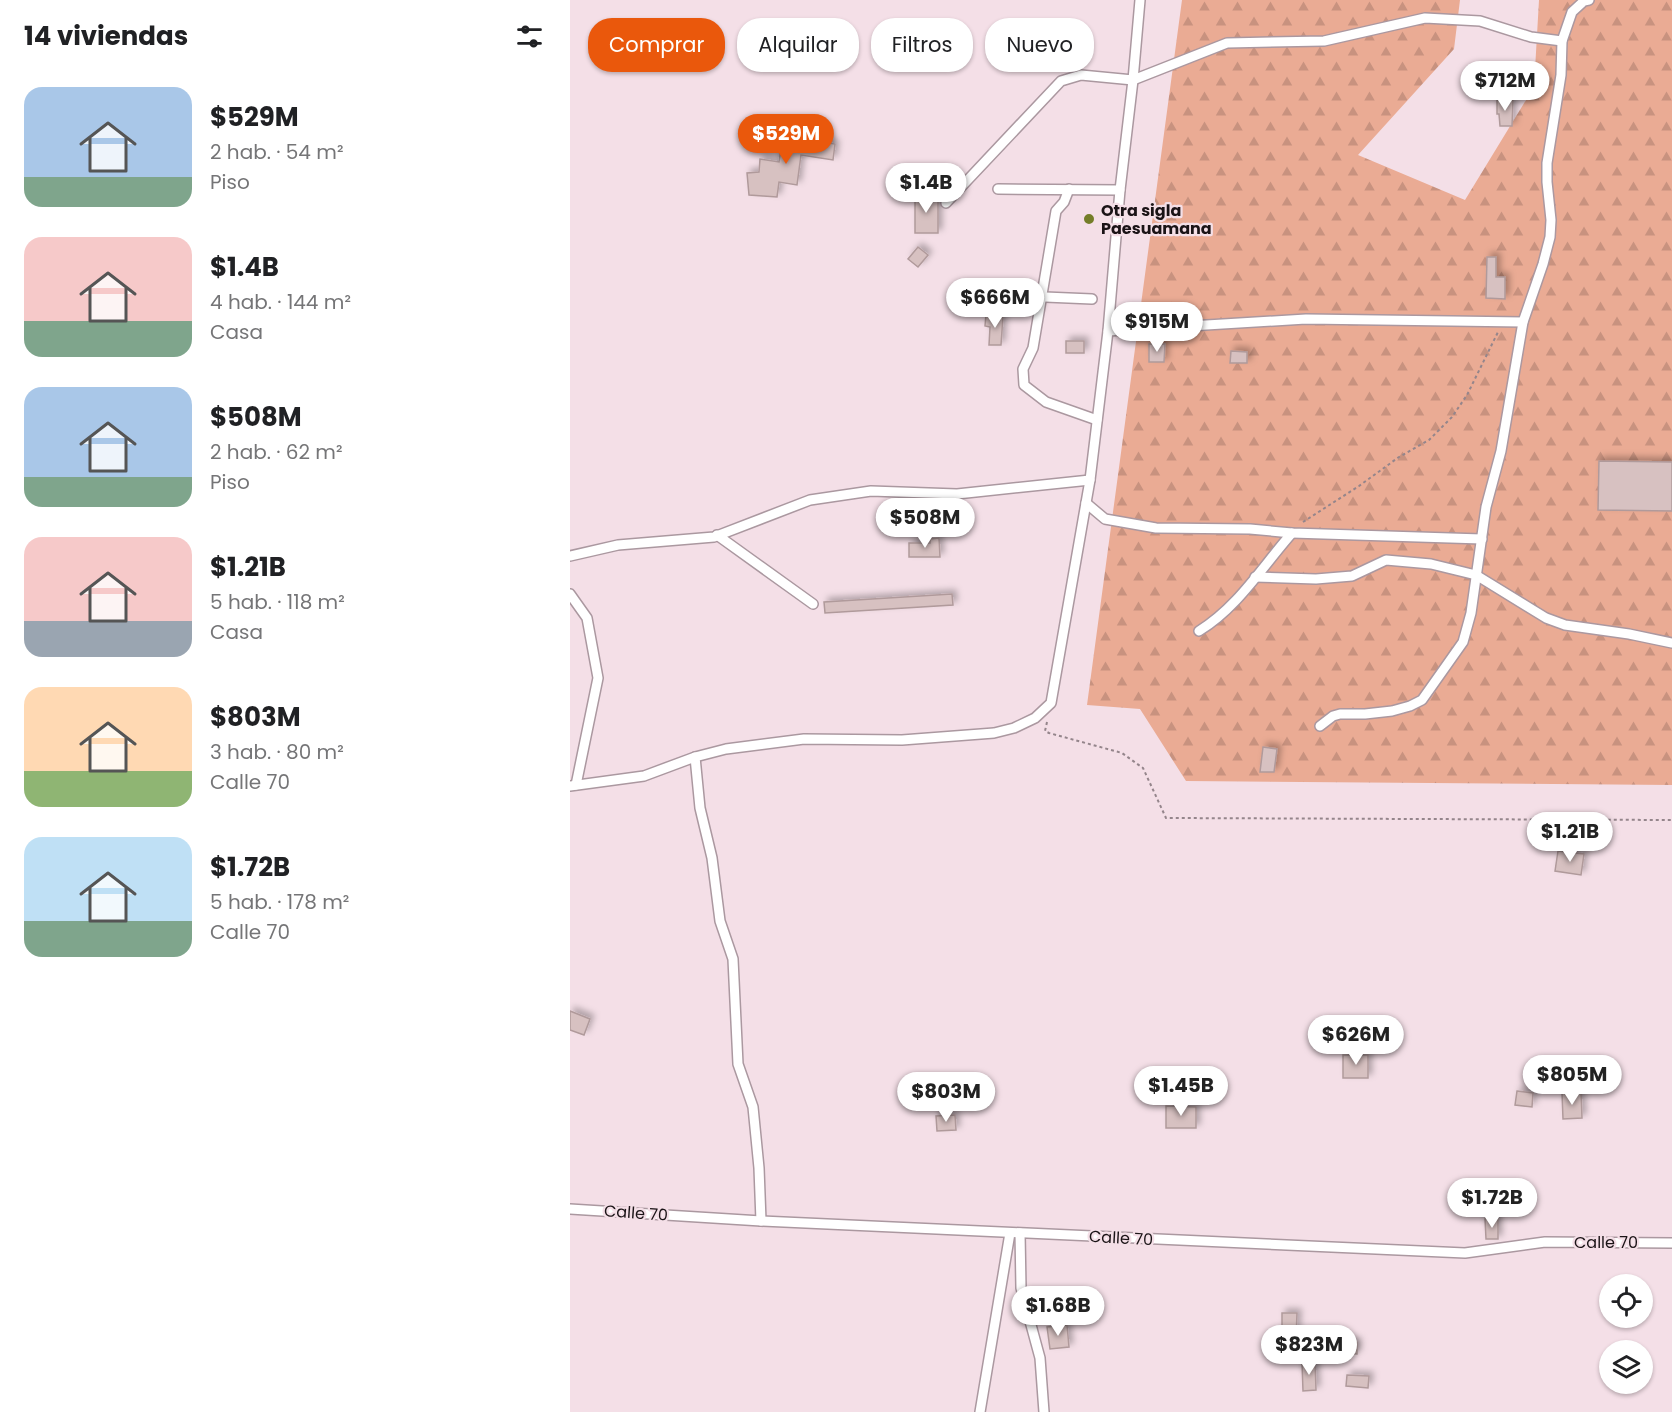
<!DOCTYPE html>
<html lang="es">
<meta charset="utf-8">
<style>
:root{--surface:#fff;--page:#f2f2f2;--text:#202124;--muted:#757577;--accent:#ea580c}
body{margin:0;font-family:Poppins,sans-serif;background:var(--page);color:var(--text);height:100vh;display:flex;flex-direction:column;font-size:22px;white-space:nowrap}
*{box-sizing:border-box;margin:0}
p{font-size:20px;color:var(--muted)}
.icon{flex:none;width:33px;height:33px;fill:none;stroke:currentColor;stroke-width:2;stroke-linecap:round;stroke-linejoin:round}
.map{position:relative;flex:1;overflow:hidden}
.side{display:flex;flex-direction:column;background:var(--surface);width:570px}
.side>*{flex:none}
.top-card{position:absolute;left:18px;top:18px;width:570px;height:54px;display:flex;gap:12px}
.buttons{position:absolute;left:1029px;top:1274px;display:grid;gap:12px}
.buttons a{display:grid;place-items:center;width:54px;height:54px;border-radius:50%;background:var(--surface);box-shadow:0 2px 4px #0004;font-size:30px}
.price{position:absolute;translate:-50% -51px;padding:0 14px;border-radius:21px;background:#fff;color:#222;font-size:20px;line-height:39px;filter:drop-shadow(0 2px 3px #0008)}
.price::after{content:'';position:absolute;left:50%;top:36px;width:18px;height:14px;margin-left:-9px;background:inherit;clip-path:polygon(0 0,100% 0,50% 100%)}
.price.active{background:var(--accent);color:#fff}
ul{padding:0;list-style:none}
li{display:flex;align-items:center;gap:18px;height:150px;padding:0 24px}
li span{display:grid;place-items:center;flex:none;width:168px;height:120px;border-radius:18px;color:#555}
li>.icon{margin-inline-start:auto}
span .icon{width:72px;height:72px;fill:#fffc;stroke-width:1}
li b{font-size:26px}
h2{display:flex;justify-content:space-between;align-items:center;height:72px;padding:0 24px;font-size:26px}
.pill{padding:0 21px;border-radius:24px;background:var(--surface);box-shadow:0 2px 4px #0004;font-size:21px;line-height:54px}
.pill.active{background:var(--accent);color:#fff}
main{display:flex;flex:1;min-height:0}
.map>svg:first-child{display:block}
.forest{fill:url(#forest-firs)}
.building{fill:#d7c1c1;stroke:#b09a9b;stroke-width:1.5;filter:url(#shadow)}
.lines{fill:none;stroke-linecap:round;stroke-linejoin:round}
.minor-casing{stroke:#ab98a0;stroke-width:12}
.path{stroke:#94858b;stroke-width:2;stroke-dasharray:3 3;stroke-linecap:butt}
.minor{stroke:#fff;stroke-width:9}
.poi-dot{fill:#747d28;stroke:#f4dfe7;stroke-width:2}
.labels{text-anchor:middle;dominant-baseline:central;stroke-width:4.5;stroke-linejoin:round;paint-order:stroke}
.poi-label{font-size:16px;font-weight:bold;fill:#1a1316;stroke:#f4dfe7;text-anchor:start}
.street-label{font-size:16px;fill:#1a1316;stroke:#f4dfe7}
</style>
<main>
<section class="side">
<h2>14 viviendas<svg class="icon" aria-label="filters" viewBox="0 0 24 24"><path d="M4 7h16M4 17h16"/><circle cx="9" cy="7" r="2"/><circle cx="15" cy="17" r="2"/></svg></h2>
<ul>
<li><span style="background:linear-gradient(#a9c7e8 75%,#7fa58c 0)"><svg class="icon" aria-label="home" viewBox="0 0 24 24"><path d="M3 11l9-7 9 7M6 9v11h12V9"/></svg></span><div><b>$529M</b><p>2 hab. · 54 m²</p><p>Piso</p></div></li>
<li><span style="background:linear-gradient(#f6c9c9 70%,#7fa58c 0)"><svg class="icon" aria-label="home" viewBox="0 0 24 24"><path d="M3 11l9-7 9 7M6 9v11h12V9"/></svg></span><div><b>$1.4B</b><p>4 hab. · 144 m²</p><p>Casa</p></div></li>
<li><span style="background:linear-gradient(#a9c7e8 75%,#7fa58c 0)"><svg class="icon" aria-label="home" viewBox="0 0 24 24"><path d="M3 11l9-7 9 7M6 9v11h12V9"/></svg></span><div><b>$508M</b><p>2 hab. · 62 m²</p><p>Piso</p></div></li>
<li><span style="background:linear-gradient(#f6c9c9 70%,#9aa5b1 0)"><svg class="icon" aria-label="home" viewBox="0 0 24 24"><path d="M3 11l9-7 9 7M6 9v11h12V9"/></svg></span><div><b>$1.21B</b><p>5 hab. · 118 m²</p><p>Casa</p></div></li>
<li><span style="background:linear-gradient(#ffd9b3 70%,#8fb573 0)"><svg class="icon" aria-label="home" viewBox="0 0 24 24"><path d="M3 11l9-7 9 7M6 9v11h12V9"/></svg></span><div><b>$803M</b><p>3 hab. · 80 m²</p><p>Calle 70</p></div></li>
<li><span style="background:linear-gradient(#bfe0f5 70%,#7fa58c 0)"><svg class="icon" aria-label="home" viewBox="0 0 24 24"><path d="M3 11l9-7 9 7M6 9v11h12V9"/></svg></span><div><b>$1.72B</b><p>5 hab. · 178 m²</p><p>Calle 70</p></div></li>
</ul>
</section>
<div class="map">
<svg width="1102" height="1412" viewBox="0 0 1102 1412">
<defs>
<pattern id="forest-firs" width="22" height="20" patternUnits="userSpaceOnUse" patternTransform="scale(1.5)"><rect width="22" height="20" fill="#eaab94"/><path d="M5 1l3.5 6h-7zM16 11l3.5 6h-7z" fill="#c8927f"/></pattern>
<filter id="shadow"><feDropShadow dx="4" dy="-4" stdDeviation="3" flood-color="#0004"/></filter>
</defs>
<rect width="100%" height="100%" fill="#f4dfe7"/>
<path class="forest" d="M612 0H890L884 49 788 155 895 200 964 87 969 0H1102V785L616 781 570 709 517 705Z"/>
<g class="building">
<path d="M927 100H943L942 126H930L929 114H927Z"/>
<path d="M213 135 265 144 263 160 231 155 227 185 209 182 207 197 179 195 177 173 189 172 190 159 209 162Z"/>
<rect x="345" y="196" width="23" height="37"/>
<path d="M348 247 358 255 348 267 338 259Z"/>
<path d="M917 257H926V277H935V299L916 298Z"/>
<path d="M416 314 433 316 431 345H419L420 327 415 326Z"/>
<rect x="496" y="341" width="18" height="12"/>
<path d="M579 344H595L594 362H579Z"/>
<path d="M661 351 677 352V363H660Z"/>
<path d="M1029 461 1102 462V511L1028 510Z"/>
<path d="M369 538 370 557H339V543H360V539Z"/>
<path d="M382 594 383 605 255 613 254 602Z"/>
<path d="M693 747 707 749 704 772H690Z"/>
<path d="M988 851 1014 854 1011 875 985 871Z"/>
<path d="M0 1011 20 1019 14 1035 0 1030Z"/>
<rect x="773" y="1055" width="25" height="23"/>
<path d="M947 1091 963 1093 962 1107 945 1105Z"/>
<path d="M1011 1092 1012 1118 993 1119 992 1093Z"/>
<path d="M596 1106 626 1107V1128H596Z"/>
<path d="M385 1115 386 1130 367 1131 366 1116Z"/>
<path d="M928 1218V1239H916L915 1219Z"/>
<path d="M470 1304H484L485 1321 471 1322Z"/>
<path d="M712 1313H727L726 1339 712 1338Z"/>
<path d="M497 1325 499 1347 480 1349 477 1327Z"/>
<path d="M764 1342H787V1354L764 1353Z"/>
<path d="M745 1362 746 1390 733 1391 732 1363Z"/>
<path d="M777 1375 799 1376 798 1388 776 1386Z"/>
</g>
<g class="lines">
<defs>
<g id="minor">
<path d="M428 189 550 190"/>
<path d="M499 189 494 202 486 211 463 348 453 369 454 385 476 402 527 420"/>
<path d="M376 203 491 81 511 75 563 80 657 43 754 41 855 18 910 21 961 37 992 41"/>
<path d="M431 295 522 299"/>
<path d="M538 331 736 319 953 322"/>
<path d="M516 503 535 519 586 528 680 529 722 533 912 539"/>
<path d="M147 535 243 604"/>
<path d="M0 556 48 545 144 537 240 500 301 491 387 494 520 480"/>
<path d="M685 577 746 579 782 576 816 560 861 564 906 575 976 618 995 625 1059 634 1102 643"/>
<path d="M0 594 17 618 28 678 6 785"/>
<path d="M629 631C668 607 692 567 722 533"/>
<path d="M750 726 763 716 770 714H795L822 711 840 706 852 700 893 642 901 613 916 507 931 451 953 322 973 264 980 237 981 220 977 182V163L991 75 992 41 1002 12 1014 1 1019 0"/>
<path d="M125 757 130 808 142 858 150 921 163 959 168 1064 183 1107 189 1168 191 1221"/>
<path d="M0 786 74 776 125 757 156 749 234 739 332 740 424 733 444 728 465 718 481 703 520 480 538 331 550 190 563 80 570 0"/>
<path d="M0 1209 191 1221 895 1253 975 1242 1102 1243"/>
<path d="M450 1233 451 1288 470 1358 474 1412"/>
<path d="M410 1412 440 1233"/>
</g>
</defs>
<use href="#minor" class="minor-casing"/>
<g class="path">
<path d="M733 522 789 486 829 457 859 440 882 417 897 395 928 332"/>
<path d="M477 722 475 731 479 733 552 753 573 768 596 818 1102 820"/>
</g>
<use href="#minor" class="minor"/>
</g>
<circle class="poi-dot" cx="519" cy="219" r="6"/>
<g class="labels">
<g class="poi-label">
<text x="531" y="210">Otra sigla<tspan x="531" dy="18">Paesuamana</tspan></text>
</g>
<g class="street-label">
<text transform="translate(66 1213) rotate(4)">Calle 70</text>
<text transform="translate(551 1238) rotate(3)">Calle 70</text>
<text x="1036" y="1242">Calle 70</text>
</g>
</g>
</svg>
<div class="buttons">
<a><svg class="icon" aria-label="locate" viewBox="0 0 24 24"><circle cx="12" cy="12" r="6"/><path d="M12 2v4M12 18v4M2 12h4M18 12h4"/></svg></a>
<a><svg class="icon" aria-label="layers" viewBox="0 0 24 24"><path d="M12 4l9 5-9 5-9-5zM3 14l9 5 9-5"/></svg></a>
</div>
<b class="price" style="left:935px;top:112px">$712M</b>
<b class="price active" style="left:216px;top:165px">$529M</b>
<b class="price" style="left:356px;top:214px">$1.4B</b>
<b class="price" style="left:425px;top:329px">$666M</b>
<b class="price" style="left:587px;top:353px">$915M</b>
<b class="price" style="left:355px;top:549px">$508M</b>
<b class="price" style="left:1000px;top:863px">$1.21B</b>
<b class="price" style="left:786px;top:1066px">$626M</b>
<b class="price" style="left:1002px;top:1106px">$805M</b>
<b class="price" style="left:611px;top:1117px">$1.45B</b>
<b class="price" style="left:376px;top:1123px">$803M</b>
<b class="price" style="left:922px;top:1229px">$1.72B</b>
<b class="price" style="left:488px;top:1337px">$1.68B</b>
<b class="price" style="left:739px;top:1376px">$823M</b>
<div class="top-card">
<a class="pill active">Comprar</a>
<a class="pill">Alquilar</a>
<a class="pill">Filtros</a>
<a class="pill">Nuevo</a>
</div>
</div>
</main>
